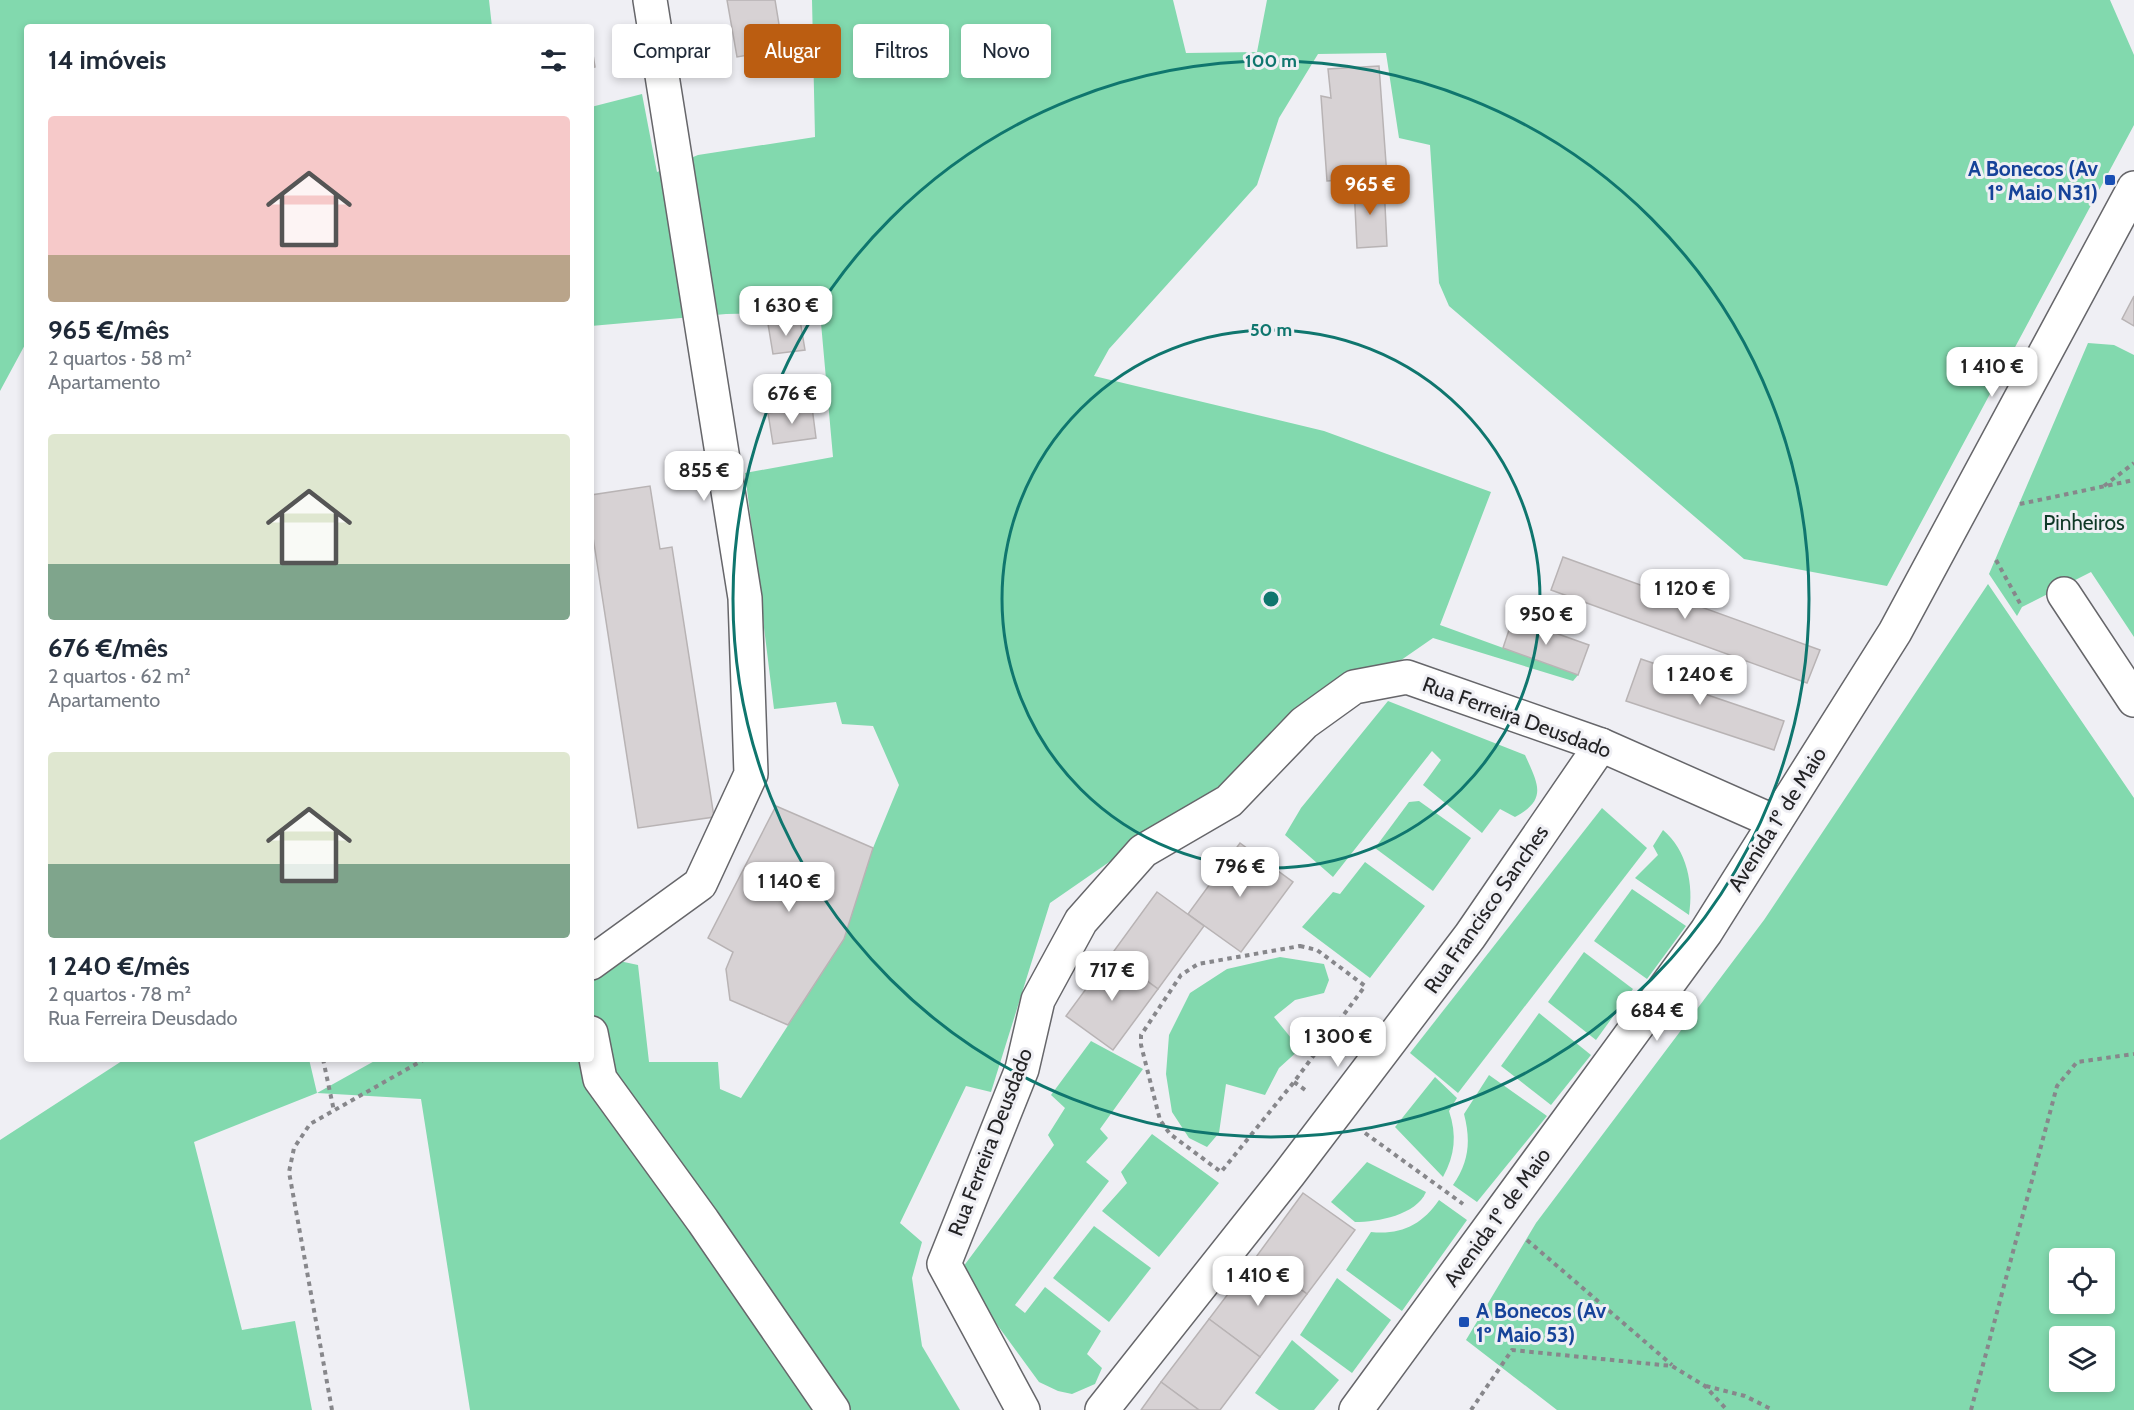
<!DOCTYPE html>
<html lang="pt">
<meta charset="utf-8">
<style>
:root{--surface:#fff;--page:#f2f2f3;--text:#1f2937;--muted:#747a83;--accent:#bb5d11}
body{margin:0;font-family:Cabin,sans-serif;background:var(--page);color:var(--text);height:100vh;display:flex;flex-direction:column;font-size:22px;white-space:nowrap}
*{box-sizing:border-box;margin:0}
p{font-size:20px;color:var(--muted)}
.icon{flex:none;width:33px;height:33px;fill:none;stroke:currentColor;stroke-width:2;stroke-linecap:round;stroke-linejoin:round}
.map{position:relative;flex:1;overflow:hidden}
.drawer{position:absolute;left:24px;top:24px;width:570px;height:1038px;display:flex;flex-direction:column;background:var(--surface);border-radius:6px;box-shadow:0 3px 9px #0003}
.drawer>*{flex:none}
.guide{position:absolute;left:612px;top:24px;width:570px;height:54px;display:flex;gap:12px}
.buttons{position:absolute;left:2049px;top:1248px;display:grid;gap:12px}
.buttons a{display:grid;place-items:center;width:66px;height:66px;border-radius:6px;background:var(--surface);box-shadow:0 3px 9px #0003;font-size:30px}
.price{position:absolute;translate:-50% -51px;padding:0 14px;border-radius:12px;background:#fff;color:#222;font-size:20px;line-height:39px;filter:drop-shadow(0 2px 3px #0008)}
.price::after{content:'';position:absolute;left:50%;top:36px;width:18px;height:14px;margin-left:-9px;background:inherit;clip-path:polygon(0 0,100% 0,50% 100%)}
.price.on{background:var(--accent);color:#fff}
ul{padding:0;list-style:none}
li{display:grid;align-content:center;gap:12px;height:318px;padding:0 24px}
li span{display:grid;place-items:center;height:186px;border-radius:6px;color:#555}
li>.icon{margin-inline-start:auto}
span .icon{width:108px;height:108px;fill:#fffc;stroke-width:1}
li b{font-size:26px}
h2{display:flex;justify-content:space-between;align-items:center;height:72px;padding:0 24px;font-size:26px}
.tag{padding:0 21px;border-radius:6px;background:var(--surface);box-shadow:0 3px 9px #0003;font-size:21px;line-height:54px}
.tag.on{background:var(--accent);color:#fff}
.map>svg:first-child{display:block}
.green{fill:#82d9ae;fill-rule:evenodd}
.building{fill:#d7d2d4;stroke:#b8b3b4;stroke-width:1.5}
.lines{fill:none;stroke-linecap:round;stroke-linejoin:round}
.minor-casing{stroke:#66666a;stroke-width:36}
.path{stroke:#87878b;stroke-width:4;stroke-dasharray:4.5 4.5;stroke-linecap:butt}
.minor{stroke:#fff;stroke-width:33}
.ring{fill:none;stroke:#0f766e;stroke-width:3}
.transit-dot{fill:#1a4fb4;stroke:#efeff4;stroke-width:2}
.labels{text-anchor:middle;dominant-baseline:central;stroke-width:6;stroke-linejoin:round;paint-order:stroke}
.transit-label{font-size:21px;font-weight:bold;fill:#164399;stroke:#efeff4;text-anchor:end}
.park-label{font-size:21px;fill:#0f3927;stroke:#efeff4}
.street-label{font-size:21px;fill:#242426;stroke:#efeff4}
.centre{fill:#0f766e;stroke:#efeff4;stroke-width:3}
.ring-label{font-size:18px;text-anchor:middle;font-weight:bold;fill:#0f766e;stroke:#efeff4;stroke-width:6;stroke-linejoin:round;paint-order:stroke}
</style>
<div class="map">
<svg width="2134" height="1410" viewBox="0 0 2134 1410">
<rect width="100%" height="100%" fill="#efeff4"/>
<g class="green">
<path d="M0 0H489L492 27H27V341L0 391Z"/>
<path d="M812 0H1173L1186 53 1257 52 1267 0H2110L2134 55V125L1887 586 1744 559 1449 306 1439 283 1430 145 1399 138 1386 53 1318 54 1279 118 1257 185 1109 349 1094 376 1324 431 1491 492 1440 625 1578 675 1573 681 1433 638 1050 903 991 1092 966 1086 900 1223 922 1242 912 1278 922 1346 960 1410H470L421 1099 317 1093 194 1142 242 1330 295 1321 312 1410H0V1140L125 1059H309L317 1093 378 1059H591V955L638 965 649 1062H718L720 1089 741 1098 844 939 873 848 899 785 873 726 842 724 836 702 774 709 745 473 833 457 820 312 726 314 591 326V107L642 94 657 172 698 155 815 137Z"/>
<path d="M2088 343 2114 345 2134 355V637L2091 572 2022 607 2017 616 1989 574Z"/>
<path d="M1988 584 2134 798V1410H1557L1466 1340 1536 1223 1764 920ZM2060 1258H2104V1304H2060ZM2060 1336H2104V1382H2060Z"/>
<path d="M1388 701 1525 755C1538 784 1548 799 1515 817L1500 809 1482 833 1423 785 1441 760 1432 751 1333 877 1285 835 1301 808Z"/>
<path d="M1419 801 1471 838 1433 891 1375 848 1409 802Z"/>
<path d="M1602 808 1647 848 1458 1093 1410 1053Z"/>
<path d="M1663 830C1687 850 1694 885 1689 915L1635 878 1658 855 1653 846Z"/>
<path d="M1365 862 1425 906 1370 978 1302 927 1333 892 1340 894Z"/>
<path d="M1632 889 1686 926 1647 979 1594 941Z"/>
<path d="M1584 952 1633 989 1596 1040 1548 1002Z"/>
<path d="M1280 957 1324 964 1329 980 1324 993 1295 1000 1274 1017 1300 1049 1279 1068 1265 1095 1226 1084 1219 1133 1207 1147 1189 1138 1172 1112 1166 1074 1169 1035 1190 993 1227 969Z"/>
<path d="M1539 1013 1591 1055 1551 1105 1501 1066Z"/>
<path d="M1091 1041 1143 1069 1100 1129 1108 1138 1086 1162 1109 1181 1015 1305 1025 1313 1045 1287 1101 1331 1087 1354 1102 1368 1095 1384 1072 1394 1058 1391 1039 1382 968 1285 963 1267 1054 1145 1048 1135 1065 1108 1051 1095Z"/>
<path d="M1489 1075 1547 1116 1477 1202 1453 1185C1469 1162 1471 1141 1464 1114Z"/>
<path d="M1435 1077 1457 1098 1449 1111C1457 1135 1455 1155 1443 1177L1395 1127Z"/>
<path d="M1152 1134 1219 1183 1159 1257 1102 1211 1127 1183 1121 1172Z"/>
<path d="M1367 1162 1426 1192C1416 1215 1378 1222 1355 1222L1331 1202Z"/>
<path d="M1439 1200 1467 1220 1402 1311 1346 1270 1371 1232C1401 1235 1422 1225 1439 1200Z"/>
<path d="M1094 1226 1151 1268 1109 1322 1053 1278Z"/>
<path d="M1337 1278 1391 1320 1352 1373 1300 1335Z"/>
<path d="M1292 1340 1339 1380 1314 1410H1279L1255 1393Z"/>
</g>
<g class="building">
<path d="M727 0H775L783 49 737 57Z"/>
<path d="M591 42 595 67 591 68Z"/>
<path d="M1379 66 1387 177 1327 181 1321 96 1331 98 1328 69Z"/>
<path d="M1384 185 1387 246 1357 248 1354 186Z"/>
<path d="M2134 296V326L2122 319Z"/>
<path d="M800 320 805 350 773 354 768 324Z"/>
<path d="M812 407 816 438 773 444 768 413Z"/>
<path d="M650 486 660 549 672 547 714 817 638 828 591 524V495Z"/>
<path d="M1563 557 1820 650 1807 683 1551 590Z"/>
<path d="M1513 618 1589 645 1578 675 1503 648Z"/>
<path d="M1641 659 1697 678 1693 690 1784 721 1774 750 1626 701Z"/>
<path d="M776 806 873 848 844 939 788 1025 730 1000 726 969 733 952 708 938Z"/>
<path d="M1240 843 1293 882 1241 952 1188 914Z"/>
<path d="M1157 892 1204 926 1158 989 1111 955Z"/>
<path d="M1111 955 1158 989 1113 1050 1066 1016Z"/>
<path d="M1303 1193 1355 1230 1307 1294 1256 1257Z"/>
<path d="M1256 1257 1307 1294 1260 1357 1209 1319Z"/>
<path d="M1209 1319 1260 1357 1220 1410H1199L1161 1382Z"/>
<path d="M1161 1382 1199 1410H1141Z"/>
</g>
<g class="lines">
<defs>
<g id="minor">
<path d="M2064 594 2134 700"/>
<path d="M591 963 700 884 751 774 745 598 650 0"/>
<path d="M591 1033 600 1079 703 1221 833 1410"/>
<path d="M1023 1410 944 1264 1022 1069 1038 1000 1081 921 1143 851 1229 801 1304 723 1354 687 1407 677 1601 745 1775 822"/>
<path d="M1102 1410 1289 1174 1470 936 1601 745"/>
<path d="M1356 1410 1706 932 1895 632 2134 188"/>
</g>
</defs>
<use href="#minor" class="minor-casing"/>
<g class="path">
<path d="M2104 486 2134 463"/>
<path d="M2020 504 2134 480"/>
<path d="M1996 560 2022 607"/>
<path d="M1300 946 1317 950 1365 986 1294 1082 1221 1172 1170 1134 1160 1120 1141 1045V1035L1181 975 1198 964Z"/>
<path d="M323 1059 334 1111"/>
<path d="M1294 1082 1308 1092"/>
<path d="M1365 1133 1463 1204"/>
<path d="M1527 1240 1672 1365"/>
<path d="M1706 1386 1745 1396 1773 1410"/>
<path d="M332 1410 289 1172 294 1148 310 1124 425 1059"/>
<path d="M1471 1410 1512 1350 1672 1366 1705 1386 1727 1410"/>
<path d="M1971 1410 2057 1086 2077 1062 2134 1054"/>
</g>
<use href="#minor" class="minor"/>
</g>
<g class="ring">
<circle cx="1271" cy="599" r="269"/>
<circle cx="1271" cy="599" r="538"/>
</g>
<g class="transit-dot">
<rect x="2104" y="174" width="12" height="12" rx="3"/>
<rect x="1458" y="1316" width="12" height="12" rx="3"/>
</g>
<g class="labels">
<g class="transit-label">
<text x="2098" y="168">A Bonecos (Av<tspan x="2098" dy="24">1º Maio N31)</tspan></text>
<text x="1476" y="1310" text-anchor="start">A Bonecos (Av<tspan x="1476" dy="24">1º Maio 53)</tspan></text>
</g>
<g class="park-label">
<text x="2084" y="522">Pinheiros</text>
</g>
<g class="street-label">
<text transform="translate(1517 717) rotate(20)">Rua Ferreira Deusdado</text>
<text transform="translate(1777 819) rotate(-58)">Avenida 1º de Maio</text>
<text transform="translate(1486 909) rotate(-55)">Rua Francisco Sanches</text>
<text transform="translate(990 1142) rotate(-69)">Rua Ferreira Deusdado</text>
<text transform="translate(1497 1217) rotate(-54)">Avenida 1º de Maio</text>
</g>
</g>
<circle cx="1271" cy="599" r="9" class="centre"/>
<g class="ring-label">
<text x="1271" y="67">100 m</text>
<text x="1271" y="336">50 m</text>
</g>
</svg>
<div class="buttons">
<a><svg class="icon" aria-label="locate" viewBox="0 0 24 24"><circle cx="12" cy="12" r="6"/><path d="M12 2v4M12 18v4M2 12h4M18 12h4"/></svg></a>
<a><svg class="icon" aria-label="layers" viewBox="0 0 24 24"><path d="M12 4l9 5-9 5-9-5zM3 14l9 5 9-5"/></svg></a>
</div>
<b class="price on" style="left:1370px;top:216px">965 €</b>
<b class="price" style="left:786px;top:337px">1 630 €</b>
<b class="price" style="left:1992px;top:398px">1 410 €</b>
<b class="price" style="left:792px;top:425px">676 €</b>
<b class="price" style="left:704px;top:502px">855 €</b>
<b class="price" style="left:1685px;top:620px">1 120 €</b>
<b class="price" style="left:1546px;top:646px">950 €</b>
<b class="price" style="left:1700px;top:706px">1 240 €</b>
<b class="price" style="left:1240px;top:898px">796 €</b>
<b class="price" style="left:789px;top:913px">1 140 €</b>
<b class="price" style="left:1112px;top:1002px">717 €</b>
<b class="price" style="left:1657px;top:1042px">684 €</b>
<b class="price" style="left:1338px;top:1068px">1 300 €</b>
<b class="price" style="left:1258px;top:1307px">1 410 €</b>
<div class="guide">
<a class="tag">Comprar</a>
<a class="tag on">Alugar</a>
<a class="tag">Filtros</a>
<a class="tag">Novo</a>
</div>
<section class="drawer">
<h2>14 imóveis<svg class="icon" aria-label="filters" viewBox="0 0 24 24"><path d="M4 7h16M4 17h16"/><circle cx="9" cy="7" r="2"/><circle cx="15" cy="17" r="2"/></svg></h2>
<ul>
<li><span style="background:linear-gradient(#f6c9c9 75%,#b9a48a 0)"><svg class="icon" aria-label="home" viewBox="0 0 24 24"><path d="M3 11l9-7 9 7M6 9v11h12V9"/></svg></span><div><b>965 €/mês</b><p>2 quartos · 58 m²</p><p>Apartamento</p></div></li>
<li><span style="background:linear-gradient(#dfe7d0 70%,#7fa58c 0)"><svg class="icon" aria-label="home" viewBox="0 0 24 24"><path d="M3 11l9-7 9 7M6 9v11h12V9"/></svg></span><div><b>676 €/mês</b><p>2 quartos · 62 m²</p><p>Apartamento</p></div></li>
<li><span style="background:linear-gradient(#dfe7d0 60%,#7fa58c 0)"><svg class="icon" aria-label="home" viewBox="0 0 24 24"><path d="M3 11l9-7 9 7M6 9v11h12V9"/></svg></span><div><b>1 240 €/mês</b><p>2 quartos · 78 m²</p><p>Rua Ferreira Deusdado</p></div></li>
</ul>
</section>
</div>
